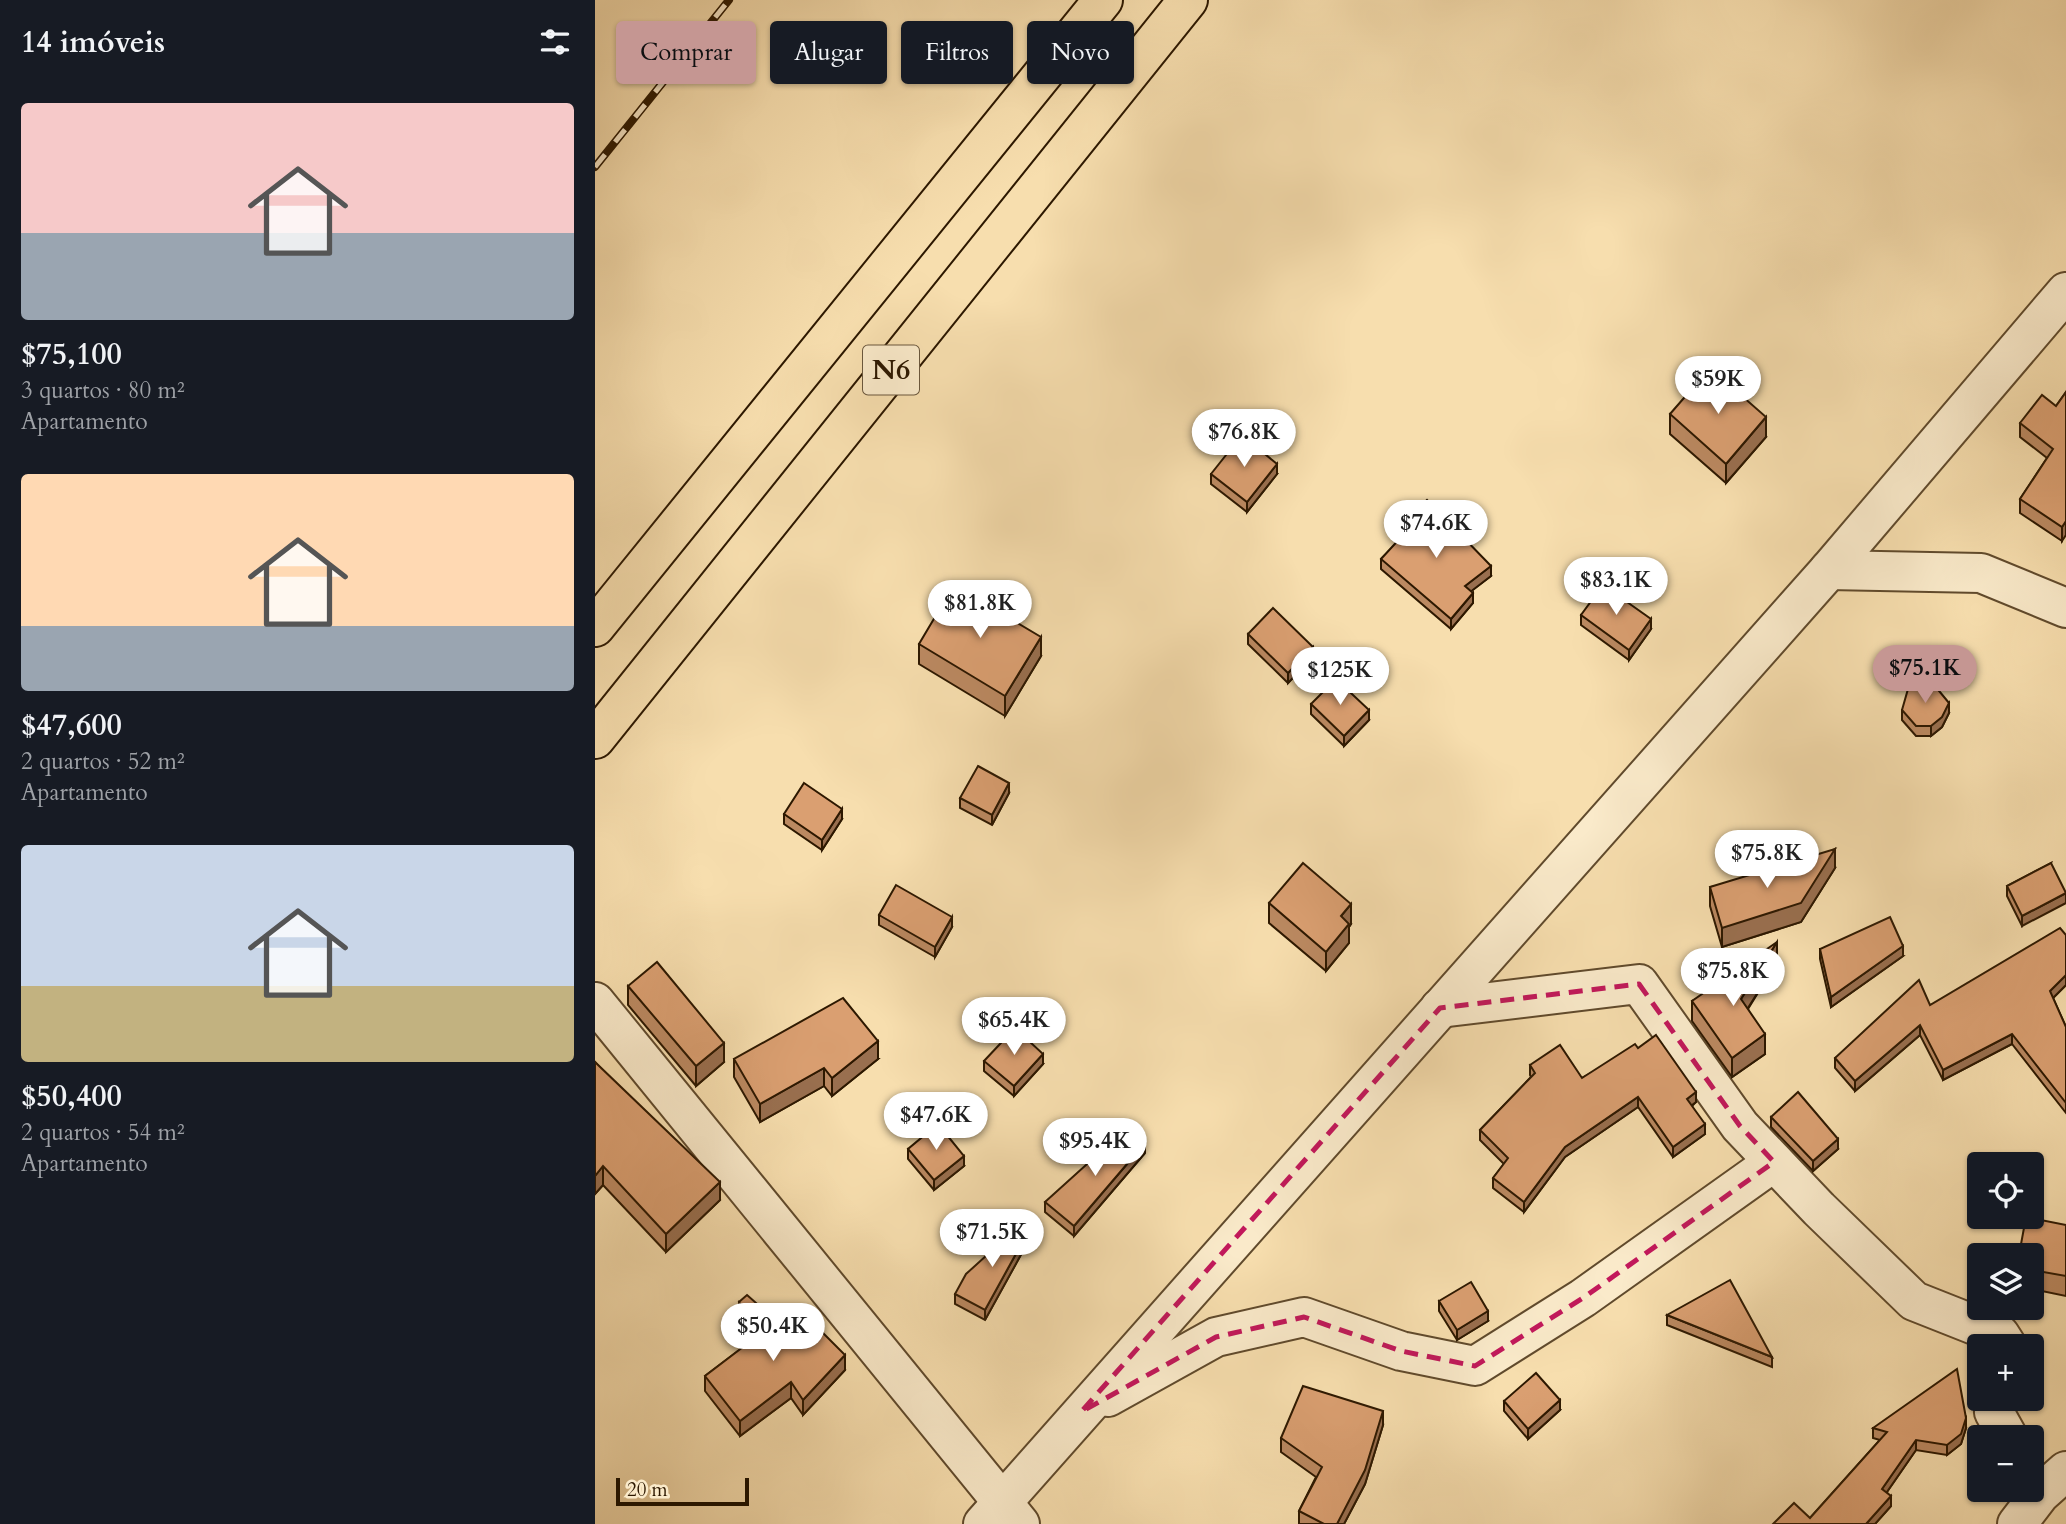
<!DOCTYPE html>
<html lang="pt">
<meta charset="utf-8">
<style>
:root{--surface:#171b24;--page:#20242c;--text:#f1f3f6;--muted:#9ea1a6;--accent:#c59692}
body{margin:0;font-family:Cardo,serif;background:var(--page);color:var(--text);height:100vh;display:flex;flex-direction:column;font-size:26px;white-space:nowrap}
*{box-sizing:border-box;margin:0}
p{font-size:23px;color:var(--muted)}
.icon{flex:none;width:38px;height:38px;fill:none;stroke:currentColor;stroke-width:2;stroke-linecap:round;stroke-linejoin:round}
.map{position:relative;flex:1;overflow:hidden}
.drawer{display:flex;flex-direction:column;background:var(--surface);width:595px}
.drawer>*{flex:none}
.guide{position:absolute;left:21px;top:21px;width:665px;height:63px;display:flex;gap:14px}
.buttons{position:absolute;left:1372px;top:1152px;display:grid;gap:14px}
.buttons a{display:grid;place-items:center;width:77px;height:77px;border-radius:7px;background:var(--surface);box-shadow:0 2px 5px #0004;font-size:35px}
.scale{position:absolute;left:21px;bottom:18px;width:133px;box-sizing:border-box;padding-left:7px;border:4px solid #2d1800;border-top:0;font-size:19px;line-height:24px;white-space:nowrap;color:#2d1800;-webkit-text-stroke:5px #faeaca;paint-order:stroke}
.price{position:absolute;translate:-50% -60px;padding:0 16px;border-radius:24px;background:#fff;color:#222;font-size:23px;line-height:46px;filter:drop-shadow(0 2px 4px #0008)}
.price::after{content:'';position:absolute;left:50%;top:42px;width:21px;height:16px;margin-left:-10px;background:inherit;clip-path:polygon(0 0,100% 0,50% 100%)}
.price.active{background:var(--accent);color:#111}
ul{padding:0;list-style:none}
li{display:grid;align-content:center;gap:14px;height:371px;padding:0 21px}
li span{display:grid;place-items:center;height:217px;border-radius:7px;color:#555}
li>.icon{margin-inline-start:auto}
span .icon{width:126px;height:126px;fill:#fffc;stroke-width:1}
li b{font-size:30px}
h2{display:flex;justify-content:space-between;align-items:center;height:84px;padding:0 21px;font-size:30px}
.tag{padding:0 24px;border-radius:7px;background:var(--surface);box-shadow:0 2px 5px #0004;font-size:24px;line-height:63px}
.tag.active{background:var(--accent);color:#111}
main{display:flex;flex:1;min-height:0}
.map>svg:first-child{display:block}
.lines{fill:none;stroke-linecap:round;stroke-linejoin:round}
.street-casing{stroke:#604a2c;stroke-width:42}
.highway-casing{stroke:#2d1800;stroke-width:42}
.street{stroke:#faeaca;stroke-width:38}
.highway{stroke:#f7deae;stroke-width:38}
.rail-casing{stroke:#2d1800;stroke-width:8}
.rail{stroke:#faeaca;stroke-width:5;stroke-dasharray:16;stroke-linecap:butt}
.wall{fill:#bb8961;stroke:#2d1800;stroke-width:2}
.shaded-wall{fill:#996f4f;stroke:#2d1800;stroke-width:2}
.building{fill:#da9f71;stroke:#2d1800;stroke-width:2}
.marked{fill:none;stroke:#c2185b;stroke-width:5;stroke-dasharray:14 9;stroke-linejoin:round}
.labels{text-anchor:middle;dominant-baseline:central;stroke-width:5;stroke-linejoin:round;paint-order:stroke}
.shield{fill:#faeaca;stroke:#6a573d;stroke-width:2}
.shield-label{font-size:28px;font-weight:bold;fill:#2d1800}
</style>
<main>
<section class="drawer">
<h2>14 imóveis<svg class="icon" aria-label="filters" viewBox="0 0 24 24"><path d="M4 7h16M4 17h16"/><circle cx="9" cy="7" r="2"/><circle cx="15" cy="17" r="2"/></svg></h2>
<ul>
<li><span style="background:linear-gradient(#f6c9c9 60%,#9aa5b1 0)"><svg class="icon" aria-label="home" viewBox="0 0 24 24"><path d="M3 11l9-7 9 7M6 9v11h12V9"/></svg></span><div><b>$75,100</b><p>3 quartos · 80 m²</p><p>Apartamento</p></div></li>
<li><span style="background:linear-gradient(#ffd9b3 70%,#9aa5b1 0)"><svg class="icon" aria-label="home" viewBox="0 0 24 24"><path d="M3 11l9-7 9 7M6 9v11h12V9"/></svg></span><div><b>$47,600</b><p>2 quartos · 52 m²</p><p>Apartamento</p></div></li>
<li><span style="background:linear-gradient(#c9d6e8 65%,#c2b280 0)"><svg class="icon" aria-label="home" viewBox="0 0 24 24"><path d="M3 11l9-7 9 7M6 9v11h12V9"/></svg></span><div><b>$50,400</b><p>2 quartos · 54 m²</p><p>Apartamento</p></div></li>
</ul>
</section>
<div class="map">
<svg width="1471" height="1524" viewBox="0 0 1471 1524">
<rect width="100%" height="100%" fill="#f7deae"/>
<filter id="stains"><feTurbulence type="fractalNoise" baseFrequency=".00286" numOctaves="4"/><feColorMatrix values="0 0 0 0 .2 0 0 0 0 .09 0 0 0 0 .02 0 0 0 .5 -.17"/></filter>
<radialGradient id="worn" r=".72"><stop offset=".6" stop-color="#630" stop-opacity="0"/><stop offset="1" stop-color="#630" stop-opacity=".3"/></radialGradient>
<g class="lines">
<defs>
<g id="street">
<path d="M1234 570 1386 573 1471 608"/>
<path d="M0 1002 425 1524"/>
<path d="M845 1008 1044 984 1145 1126 1224 1209 1319 1301 1405 1335 1412 1346"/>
<path d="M513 1397 621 1337 709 1317 806 1351 880 1366 988 1298 1179 1162"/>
<path d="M1405 1398 1399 1412 1413 1437"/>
<path d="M388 1524 1234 570 1471 292"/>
<path d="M1422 1524 1445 1494 1471 1471"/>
</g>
<g id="highway">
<path d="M0 627 508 0"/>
<path d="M0 739 593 0"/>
</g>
</defs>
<use href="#street" class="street-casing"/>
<use href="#highway" class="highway-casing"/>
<use href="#street" class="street"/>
<use href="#highway" class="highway"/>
<defs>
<path id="rail" d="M0 167 134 0"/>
</defs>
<use href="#rail" class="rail-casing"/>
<use href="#rail" class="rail"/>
</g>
<g class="wall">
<path d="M1471 392 1467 541 1425 513V499L1452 458 1425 437V423L1461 406Z"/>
<path d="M1075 414 1171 437 1131 483 1075 434Z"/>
<path d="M616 474H682L652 512 616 484Z"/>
<path d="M803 528 896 576 876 591 878 603 856 629 786 569V559L805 540 803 538Z"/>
<path d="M986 615 1056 629 1034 660 986 625Z"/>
<path d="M653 634 718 657 693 683 653 644Z"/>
<path d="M324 644 446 656 410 716 324 664Z"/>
<path d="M716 704 774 720 749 746 716 714Z"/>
<path d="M1307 710 1354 713 1347 727 1336 736H1321L1307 720Z"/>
<path d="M414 793 397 825 365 808V798Z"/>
<path d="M189 814 247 819 227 850 189 824Z"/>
<path d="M1456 863 1427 926 1412 896V886Z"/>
<path d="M1240 868 1206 922 1127 947 1115 906V887Z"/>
<path d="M674 903 756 924 754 927V943L731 971 674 923Z"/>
<path d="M284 915 357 927 340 957 284 925Z"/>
<path d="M1225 949 1308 956 1236 1007 1225 959Z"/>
<path d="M1182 962 1153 1009 1170 1054 1137 1077 1097 1021V1001Z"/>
<path d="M1471 985 1458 998 1471 1027V1113L1417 1044 1348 1080 1325 1035 1260 1091 1240 1068V1058L1335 1005Z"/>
<path d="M33 986 129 1062 101 1086 33 1005Z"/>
<path d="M1043 1048 1101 1102 1097 1106 1110 1134 1078 1157 1043 1107 970 1157 929 1212 898 1188V1178L909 1164 885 1140V1130L936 1077 935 1075V1065L987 1078Z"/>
<path d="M139 1059H283L237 1096 229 1086 165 1122 139 1077Z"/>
<path d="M389 1061 448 1064 419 1096 389 1071Z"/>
<path d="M0 1062 125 1200 71 1252 8 1185 0 1194Z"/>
<path d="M1176 1117 1243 1149 1218 1171 1176 1127Z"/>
<path d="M313 1149 369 1166 339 1190 313 1159Z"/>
<path d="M550 1153 479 1236 450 1212V1202Z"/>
<path d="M1471 1225V1296L1437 1289V1255Z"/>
<path d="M439 1231 390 1320 360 1304V1294Z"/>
<path d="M844 1301 893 1321 862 1340 844 1311Z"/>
<path d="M144 1302 250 1370 208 1415 196 1398 145 1436 110 1391V1376L159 1339 144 1317Z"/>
<path d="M1072 1315 1177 1357V1367L1072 1325Z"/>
<path d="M909 1401 965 1410 933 1439 909 1411Z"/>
<path d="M788 1425 770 1484 749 1524H704V1511L721 1477 686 1452V1438Z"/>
<path d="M1278 1428H1371L1366 1444 1352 1455 1321 1450 1292 1492 1296 1506 1280 1524H1178L1215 1518 1285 1440 1278 1438Z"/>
</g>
<g class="shaded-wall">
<path d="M1171 417V437L1131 483V464Z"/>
<path d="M682 464V474L652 512V502Z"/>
<path d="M1471 521V535L1467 541V527Z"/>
<path d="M896 566V576L870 596V586Z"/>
<path d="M878 593V603L856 629V619Z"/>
<path d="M1056 619V629L1034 660V650Z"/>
<path d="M446 637V656L410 716V696Z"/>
<path d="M718 647V657L693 683V673Z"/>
<path d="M1354 703V713L1347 727 1336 736V726Z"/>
<path d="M774 710V720L749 746V736Z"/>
<path d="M414 783V793L397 825V815Z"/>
<path d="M247 809V819L227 850V840Z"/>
<path d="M1240 849V868L1206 922 1127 947V928Z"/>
<path d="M1471 893V903L1427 926V916Z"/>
<path d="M756 904V924L754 927V943L731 971V952L746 916Z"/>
<path d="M357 917V927L340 957V947Z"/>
<path d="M1182 942V962L1146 1019V999Z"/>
<path d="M1308 946V956L1236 1007V997Z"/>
<path d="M1471 975V985L1455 1001V991Z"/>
<path d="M1325 1025V1035L1260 1091V1081Z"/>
<path d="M1170 1034V1054L1137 1077V1058Z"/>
<path d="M1417 1034V1044L1348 1080V1070Z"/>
<path d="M283 1041V1059L237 1096V1078Z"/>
<path d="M129 1043V1062L101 1086V1066Z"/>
<path d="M448 1054V1064L419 1096V1086Z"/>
<path d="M229 1068V1086L165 1122V1104Z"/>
<path d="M1101 1092V1102L1092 1109V1099Z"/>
<path d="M1043 1097V1107L970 1157 929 1212V1202L970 1147Z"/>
<path d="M1110 1124V1134L1078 1157V1147Z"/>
<path d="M1243 1139V1149L1218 1171V1161Z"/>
<path d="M550 1143V1153L479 1236V1226Z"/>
<path d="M369 1156V1166L339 1190V1180Z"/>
<path d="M8 1166V1185L0 1194V1176Z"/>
<path d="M125 1182V1200L71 1252V1234Z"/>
<path d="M439 1221V1231L390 1320V1310Z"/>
<path d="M893 1311V1321L862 1340V1330Z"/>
<path d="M250 1355V1370L208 1415V1400Z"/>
<path d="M196 1382V1398L145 1436V1421Z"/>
<path d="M965 1400V1410L933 1439V1429Z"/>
<path d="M788 1411V1425L770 1484 749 1524H742Z"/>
<path d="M1371 1418V1428L1366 1444 1352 1455V1445Z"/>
<path d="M1321 1440V1450L1287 1499V1489Z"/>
<path d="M1296 1496V1506L1280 1524H1271Z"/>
</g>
<g class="building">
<path d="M1115 368 1171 417 1131 464 1075 414Z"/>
<path d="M1471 392V521L1467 527 1425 499 1458 449 1425 423 1447 395 1461 406Z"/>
<path d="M647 435 682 464 652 502 616 474Z"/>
<path d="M832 500 896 566 870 586 878 593 856 619 786 559 809 534 803 528Z"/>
<path d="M359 585 446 637 410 696 324 644Z"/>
<path d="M1008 585 1056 619 1034 650 986 615Z"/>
<path d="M678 608 718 647 693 673 653 634Z"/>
<path d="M741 679 774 710 749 736 716 704Z"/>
<path d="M1326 683 1340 686 1354 703 1347 717 1336 726H1321L1307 710 1313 689Z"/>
<path d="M383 766 414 783 397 815 365 798Z"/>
<path d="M209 783 247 809 227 840 189 814Z"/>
<path d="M1240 849 1206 903 1127 928 1115 887Z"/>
<path d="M708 863 756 904 746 916 754 924 731 952 674 903Z"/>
<path d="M1456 863 1471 893 1427 916 1412 886Z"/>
<path d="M301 885 357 917 340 947 284 915Z"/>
<path d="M1295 917 1308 946 1236 997 1225 949Z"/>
<path d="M1465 928 1471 935V975L1455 991 1471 1027V1103L1417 1034 1348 1070 1325 1025 1260 1081 1240 1058 1324 980 1335 1005Z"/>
<path d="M1182 942 1146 999 1170 1034 1137 1058 1097 1001Z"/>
<path d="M62 962 129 1043 101 1066 33 986Z"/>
<path d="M248 998 283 1041 237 1078 229 1068 165 1104 139 1059Z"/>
<path d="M420 1028 448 1054 419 1086 389 1061Z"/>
<path d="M1061 1035 1101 1092 1092 1099 1110 1124 1078 1147 1043 1097 970 1147 929 1202 898 1178 913 1158 885 1130 940 1073 935 1065 965 1045 987 1078 1040 1044 1043 1048Z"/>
<path d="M0 1062 125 1182 71 1234 8 1166 0 1176Z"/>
<path d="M1203 1092 1243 1139 1218 1161 1176 1117Z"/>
<path d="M343 1124 369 1156 339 1180 313 1149Z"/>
<path d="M533 1127 550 1143 479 1226 450 1202Z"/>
<path d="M434 1217 439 1221 390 1310 360 1294 371 1274Z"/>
<path d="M1431 1217 1471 1225V1276L1437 1270V1255H1424Z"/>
<path d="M1135 1280 1177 1357 1072 1315Z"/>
<path d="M876 1282 893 1311 862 1330 844 1301Z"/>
<path d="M152 1295 203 1340 219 1324 250 1355 208 1400 196 1382 145 1421 110 1376 165 1334 144 1302Z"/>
<path d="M1362 1369 1371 1418 1366 1434 1352 1445 1321 1440 1287 1489 1296 1496 1271 1524H1178L1199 1503 1215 1518 1292 1432 1278 1428Z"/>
<path d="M941 1373 965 1400 933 1429 909 1401Z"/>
<path d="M708 1386 788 1411 770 1470 742 1524H729L704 1511 727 1467 686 1438Z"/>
</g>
<path class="marked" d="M1044 984 1145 1126 1179 1162 988 1298 880 1366 806 1351 709 1317 621 1337 486 1412 845 1008Z"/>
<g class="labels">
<rect class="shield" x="268" y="345.5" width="56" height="49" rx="5"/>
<g class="shield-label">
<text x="296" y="370">N6</text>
</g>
</g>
<rect width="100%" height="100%" filter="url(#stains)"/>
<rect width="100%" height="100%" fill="url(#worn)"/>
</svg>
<div class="buttons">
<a><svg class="icon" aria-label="locate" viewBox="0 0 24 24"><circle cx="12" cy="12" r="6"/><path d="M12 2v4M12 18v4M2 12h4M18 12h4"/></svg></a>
<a><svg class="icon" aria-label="layers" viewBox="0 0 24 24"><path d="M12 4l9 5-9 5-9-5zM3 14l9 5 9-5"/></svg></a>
<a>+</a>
<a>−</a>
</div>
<div class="scale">20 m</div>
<b class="price" style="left:1123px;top:416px">$59K</b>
<b class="price" style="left:649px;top:469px">$76.8K</b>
<b class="price" style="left:841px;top:560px">$74.6K</b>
<b class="price" style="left:1021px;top:617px">$83.1K</b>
<b class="price" style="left:385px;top:640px">$81.8K</b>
<b class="price active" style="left:1330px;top:705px">$75.1K</b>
<b class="price" style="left:745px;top:707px">$125K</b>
<b class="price" style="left:1172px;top:890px">$75.8K</b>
<b class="price" style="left:1138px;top:1008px">$75.8K</b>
<b class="price" style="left:419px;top:1057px">$65.4K</b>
<b class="price" style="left:341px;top:1152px">$47.6K</b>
<b class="price" style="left:500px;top:1178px">$95.4K</b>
<b class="price" style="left:397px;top:1269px">$71.5K</b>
<b class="price" style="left:178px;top:1363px">$50.4K</b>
<div class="guide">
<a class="tag active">Comprar</a>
<a class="tag">Alugar</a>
<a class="tag">Filtros</a>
<a class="tag">Novo</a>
</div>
</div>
</main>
